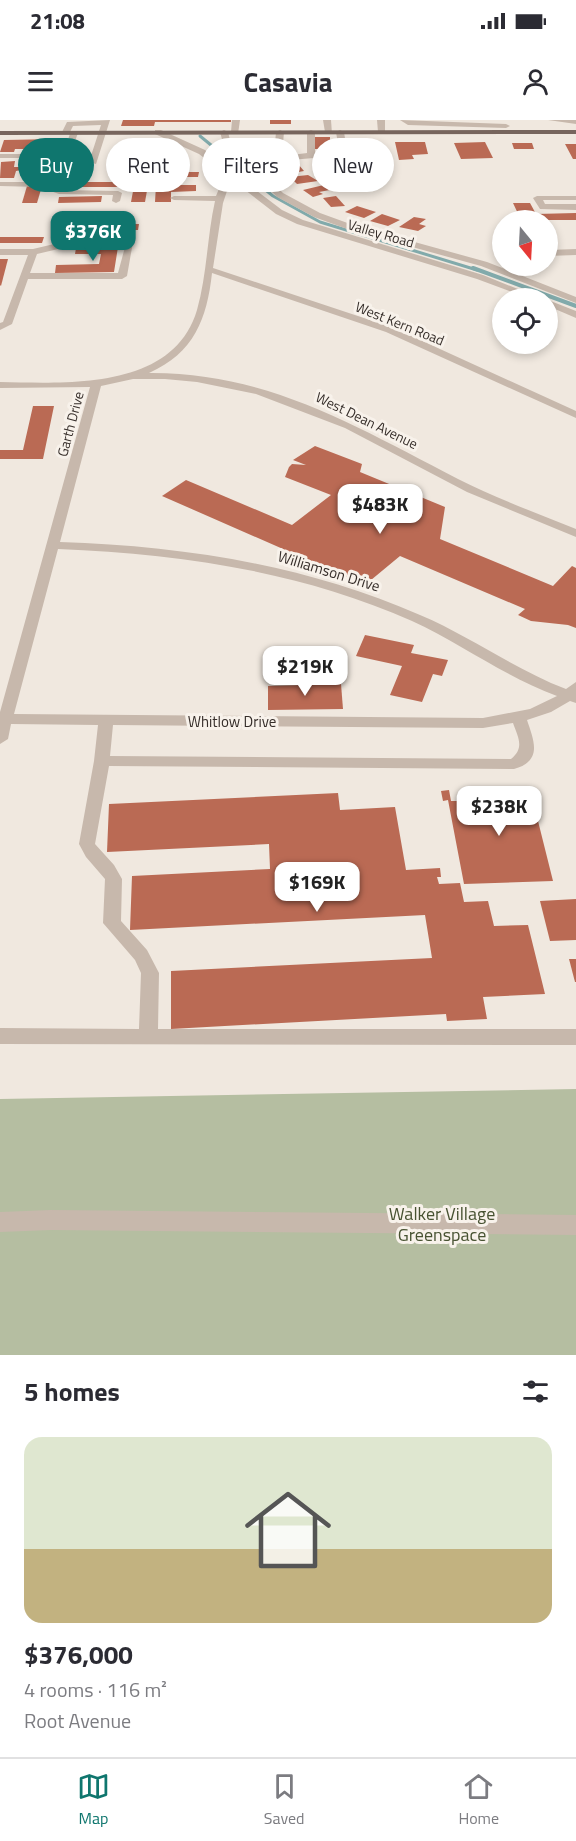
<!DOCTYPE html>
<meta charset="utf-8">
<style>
:root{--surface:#fff;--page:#f2f2f3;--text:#2b2b33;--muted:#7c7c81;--line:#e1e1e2;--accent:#0f766e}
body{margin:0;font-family:"Titillium Web",sans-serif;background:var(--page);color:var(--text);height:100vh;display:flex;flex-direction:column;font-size:22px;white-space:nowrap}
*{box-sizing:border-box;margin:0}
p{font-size:20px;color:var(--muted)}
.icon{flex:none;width:33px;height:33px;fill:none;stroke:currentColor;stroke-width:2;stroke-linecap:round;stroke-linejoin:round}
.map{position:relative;height:1235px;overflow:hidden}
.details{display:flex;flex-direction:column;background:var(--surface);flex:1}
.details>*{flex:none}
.hud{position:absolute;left:18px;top:18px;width:540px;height:54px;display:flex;gap:12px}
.needle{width:39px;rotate:162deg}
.tools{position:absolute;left:492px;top:90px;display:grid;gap:12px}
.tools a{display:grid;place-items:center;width:66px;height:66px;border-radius:50%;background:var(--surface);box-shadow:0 3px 9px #0003;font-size:30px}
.price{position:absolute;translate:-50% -51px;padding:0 14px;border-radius:12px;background:#fff;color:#222;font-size:20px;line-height:39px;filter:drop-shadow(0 2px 3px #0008)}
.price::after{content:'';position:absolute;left:50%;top:36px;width:18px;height:14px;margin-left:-9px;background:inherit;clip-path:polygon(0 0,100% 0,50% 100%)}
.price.active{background:var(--accent);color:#fff}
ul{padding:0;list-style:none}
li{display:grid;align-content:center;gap:12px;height:318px;padding:0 24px}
li span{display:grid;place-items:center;height:186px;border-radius:18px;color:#555}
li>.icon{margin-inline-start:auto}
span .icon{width:108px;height:108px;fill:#fffc;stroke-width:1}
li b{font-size:26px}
h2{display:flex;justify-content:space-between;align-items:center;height:72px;padding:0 24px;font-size:26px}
.pill{padding:0 21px;border-radius:27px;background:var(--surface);box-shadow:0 3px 9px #0003;font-size:21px;line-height:54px}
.pill.active{background:var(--accent);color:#fff}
.status{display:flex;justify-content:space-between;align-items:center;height:42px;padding:0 30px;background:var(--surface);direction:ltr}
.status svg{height:16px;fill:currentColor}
header{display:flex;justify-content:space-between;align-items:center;height:78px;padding:0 24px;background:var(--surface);font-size:27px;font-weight:700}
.tab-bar{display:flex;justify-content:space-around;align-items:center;height:84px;border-top:2px solid var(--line);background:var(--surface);font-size:16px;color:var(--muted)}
.tab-bar a{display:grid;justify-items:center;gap:3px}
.tab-bar .active{color:var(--accent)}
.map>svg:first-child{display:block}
.green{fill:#b5bea1}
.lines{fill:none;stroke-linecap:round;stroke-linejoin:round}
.stream-far1{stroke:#81aaab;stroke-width:3}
.stream{stroke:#81aaab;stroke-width:4}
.building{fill:#ba6a54}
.minor{fill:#c7b8ac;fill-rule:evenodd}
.major{fill:#77655d;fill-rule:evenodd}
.labels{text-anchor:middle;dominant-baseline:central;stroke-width:6;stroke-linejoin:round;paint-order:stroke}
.far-street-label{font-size:14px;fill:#362e2a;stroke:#f8f2eb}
.street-label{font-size:15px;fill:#362e2a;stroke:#f8f2eb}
.near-park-label{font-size:18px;fill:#475231;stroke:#f8f2eb}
</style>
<div class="status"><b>21:08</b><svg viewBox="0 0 49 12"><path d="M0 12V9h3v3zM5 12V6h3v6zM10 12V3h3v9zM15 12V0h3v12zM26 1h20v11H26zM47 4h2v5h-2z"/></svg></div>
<header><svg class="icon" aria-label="menu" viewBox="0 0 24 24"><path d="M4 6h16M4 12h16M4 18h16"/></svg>Casavia<svg class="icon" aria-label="person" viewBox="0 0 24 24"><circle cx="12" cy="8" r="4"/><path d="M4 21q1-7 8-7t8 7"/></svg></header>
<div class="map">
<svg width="576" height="1235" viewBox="0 0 576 1235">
<rect width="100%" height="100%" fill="#f0e8df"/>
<path class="green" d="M576 969V1235H0V979Z"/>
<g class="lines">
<g class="stream-far1">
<path d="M200 16 239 48"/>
<path d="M246 54 273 76 320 102 477 150"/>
</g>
<path class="stream" d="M473 148 576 186"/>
</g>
<g class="building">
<path d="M123 0H231V2H155L154 6H121Z"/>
<rect x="270" y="0" width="21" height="4"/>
<rect x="314" y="17" width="16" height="12"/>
<path d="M58 19 55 29H15L14 32H0L4 20Z"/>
<path d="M356 19H372L376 36 359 37Z"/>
<path d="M395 22H425L428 34 412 35 414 39 399 40Z"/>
<path d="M485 22 493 38 461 39 454 23Z"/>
<path d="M512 23H532L534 29H514Z"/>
<path d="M565 24H576V39H573Z"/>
<path d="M115 26H163V31L150 32 149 46H135L137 33H114Z"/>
<path d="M46 32H61L59 42 71 41 70 47H42Z"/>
<path d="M15 41 14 47H22L21 50 16 51 14 58H0L1 42Z"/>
<path d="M298 44 304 51 287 54 284 50H288L284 46Z"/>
<path d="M46 49H61L58 59 44 60Z"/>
<path d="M164 52H199L198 57H163Z"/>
<path d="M308 55 318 61 297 64 290 57Z"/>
<path d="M82 62H123L122 67H79Z"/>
<path d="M328 64 335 69 319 72 323 74 313 77 303 70Z"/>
<path d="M148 65 145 82H131L134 66Z"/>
<path d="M156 65H196V71L171 72V82H155Z"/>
<path d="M27 66H42L37 83H22Z"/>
<path d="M102 76 101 82 58 83 59 77Z"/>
<path d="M336 76 345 86 331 87 323 78Z"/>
<path d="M513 83H530L536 94 576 93V100H521Z"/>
<path d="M357 86 376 92 364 98 345 92Z"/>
<path d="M382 94 400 100 388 106 370 101Z"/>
<path d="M414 97 426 99 419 104 426 106 418 111 399 107Z"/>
<path d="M57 104H139L138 110H55Z"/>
<path d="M0 117H44L42 123H0Z"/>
<path d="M118 127 114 152 55 153 56 145 99 144 101 134H75L76 128Z"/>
<path d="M0 139H8L1 166 0 165Z"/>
<path d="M33 286H54L43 339H0V330H23Z"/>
<path d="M315 326 362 344 360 352 445 387 440 419 553 466 572 446 576 448V508L568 505 531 501 518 495 525 489 400 436 365 465 162 376 186 360 292 405 331 375 285 357 289 347 292 344 306 345 293 340Z"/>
<path d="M365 515 414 525 411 533 448 540 442 556 433 554 422 582 390 575 402 546 356 536Z"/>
<path d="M341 564 343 589 268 590V566Z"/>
<path d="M530 669 553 761 464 764 448 680 443 681 441 671 449 670 451 681H461L459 671Z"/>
<path d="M338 673 340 690 395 687 406 750 440 748 441 757H437L439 764 460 763 464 782 488 781 494 806 528 805 545 874 483 877 487 899 447 901 446 894 171 909V851L432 838 425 795 130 810 132 756 270 749 269 724 107 732 109 684Z"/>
<path d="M576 779V820L550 821 540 781Z"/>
<path d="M569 839H576V862H575Z"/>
</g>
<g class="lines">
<g class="minor">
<path d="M110 0 96 44 89 42 101 5 73 6 69 14 62 12 67 2Z"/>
<path d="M232 0H240L238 14 231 12Z"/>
<path d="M323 0H331L332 14 325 12Z"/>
<path d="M377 0H385V14L378 12Z"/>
<path d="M400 0 506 4 510 6 506 8 408 5Z"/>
<path d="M548 0H576V4Z"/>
<path d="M155 10H161L205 30 231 51 242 50V54L236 55 282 90 303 100 483 155 540 178H528L477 159 297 104 276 94 231 59 223 83 213 148 394 208 576 291V298L386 212 212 153C207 199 194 233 149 253 267 252 357 307 458 359 496 378 536 393 576 409V417L467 372 345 308 256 274 197 262 165 259H133L101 266 60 422C184 426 305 445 420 495 470 516 514 549 566 569L576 562V583L570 581 551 592 527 600C534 621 543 641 514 649L109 646 95 724 114 745 122 759 121 801 147 830 159 853 158 909H576V925L0 924V908L139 909 141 853 135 840 103 803 105 759 86 737 79 724 94 641 98 605 11 604 8 619 0 624V592L90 267 0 268V262C65 263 173 271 197 190 207 155 207 117 215 81L174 80 170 78 174 76H216L225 54 199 34 155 14ZM58 429C180 434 299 451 412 501 462 524 505 557 557 576L530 589 483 598 14 594ZM513 603C518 617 525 628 511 639L110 636 113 605 483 608Z"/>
<path d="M224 10 228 12 230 20 283 73 320 93 353 105 487 142 576 177V183L481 146 347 109 314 97 277 77 223 23 220 12Z"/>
<path d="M280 10 284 12 282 35 284 36 307 33V12L311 10 315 12V33L339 30 336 12 340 10 344 12 347 31 337 36 279 41 274 35 276 12Z"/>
<path d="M71 11 78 13 71 32H34L29 38H0V34H26L31 28H65Z"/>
<path d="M0 62H39L61 70 118 71 122 73 120 81 116 83 112 81 113 75 59 74 39 67 0 66Z"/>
<path d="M537 76H576V80H543L545 84H576V90L540 89 533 78Z"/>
<path d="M71 120 133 122 127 156 122 159H28L12 204 0 210V203L3 202 28 135H0V129H33ZM71 126 125 127 118 153H30L37 134Z"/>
<path d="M576 129V135L548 136V130Z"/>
<path d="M548 180 576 191V198L548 186Z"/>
<path d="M51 1090 576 1095V1115L51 1110 0 1112V1092Z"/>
</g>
<path class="major" d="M576 10V14L0 15V11Z"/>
</g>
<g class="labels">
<g class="far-street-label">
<text transform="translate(381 113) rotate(16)">Valley Road</text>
<text transform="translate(400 203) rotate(22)">West Kern Road</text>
<text transform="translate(367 300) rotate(26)">West Dean Avenue</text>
<text transform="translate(70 304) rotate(-75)">Garth Drive</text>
</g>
<g class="street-label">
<text transform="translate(329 451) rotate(17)">Williamson Drive</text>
<text x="232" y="601">Whitlow Drive</text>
</g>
<g class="near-park-label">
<text x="442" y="1093">Walker Village<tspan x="442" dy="21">Greenspace</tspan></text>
</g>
</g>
</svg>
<div class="tools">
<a><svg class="needle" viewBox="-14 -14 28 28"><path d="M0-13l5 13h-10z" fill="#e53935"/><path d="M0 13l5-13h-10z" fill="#7c7c81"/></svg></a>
<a><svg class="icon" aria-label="locate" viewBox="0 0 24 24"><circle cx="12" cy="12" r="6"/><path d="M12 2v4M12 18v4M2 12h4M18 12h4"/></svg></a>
</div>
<b class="price active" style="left:93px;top:142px">$376K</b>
<b class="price" style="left:380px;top:415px">$483K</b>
<b class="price" style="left:305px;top:577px">$219K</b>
<b class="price" style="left:499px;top:717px">$238K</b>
<b class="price" style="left:317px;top:793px">$169K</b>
<div class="hud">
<a class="pill active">Buy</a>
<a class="pill">Rent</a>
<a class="pill">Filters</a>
<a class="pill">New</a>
</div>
</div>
<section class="details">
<h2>5 homes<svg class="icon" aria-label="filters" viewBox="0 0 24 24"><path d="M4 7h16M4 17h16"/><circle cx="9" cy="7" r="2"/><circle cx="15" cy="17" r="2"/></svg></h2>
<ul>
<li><span style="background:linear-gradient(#dfe7d0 60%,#c2b280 0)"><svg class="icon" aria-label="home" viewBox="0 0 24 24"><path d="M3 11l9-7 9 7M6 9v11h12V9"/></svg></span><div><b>$376,000</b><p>4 rooms · 116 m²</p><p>Root Avenue</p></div></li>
</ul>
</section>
<nav class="tab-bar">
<a class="active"><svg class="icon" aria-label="map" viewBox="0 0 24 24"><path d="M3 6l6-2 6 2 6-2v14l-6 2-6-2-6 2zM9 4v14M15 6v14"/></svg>Map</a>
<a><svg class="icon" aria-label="saved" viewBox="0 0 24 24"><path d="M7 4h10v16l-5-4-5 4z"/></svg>Saved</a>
<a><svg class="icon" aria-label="home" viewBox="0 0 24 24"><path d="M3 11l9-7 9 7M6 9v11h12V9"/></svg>Home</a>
</nav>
